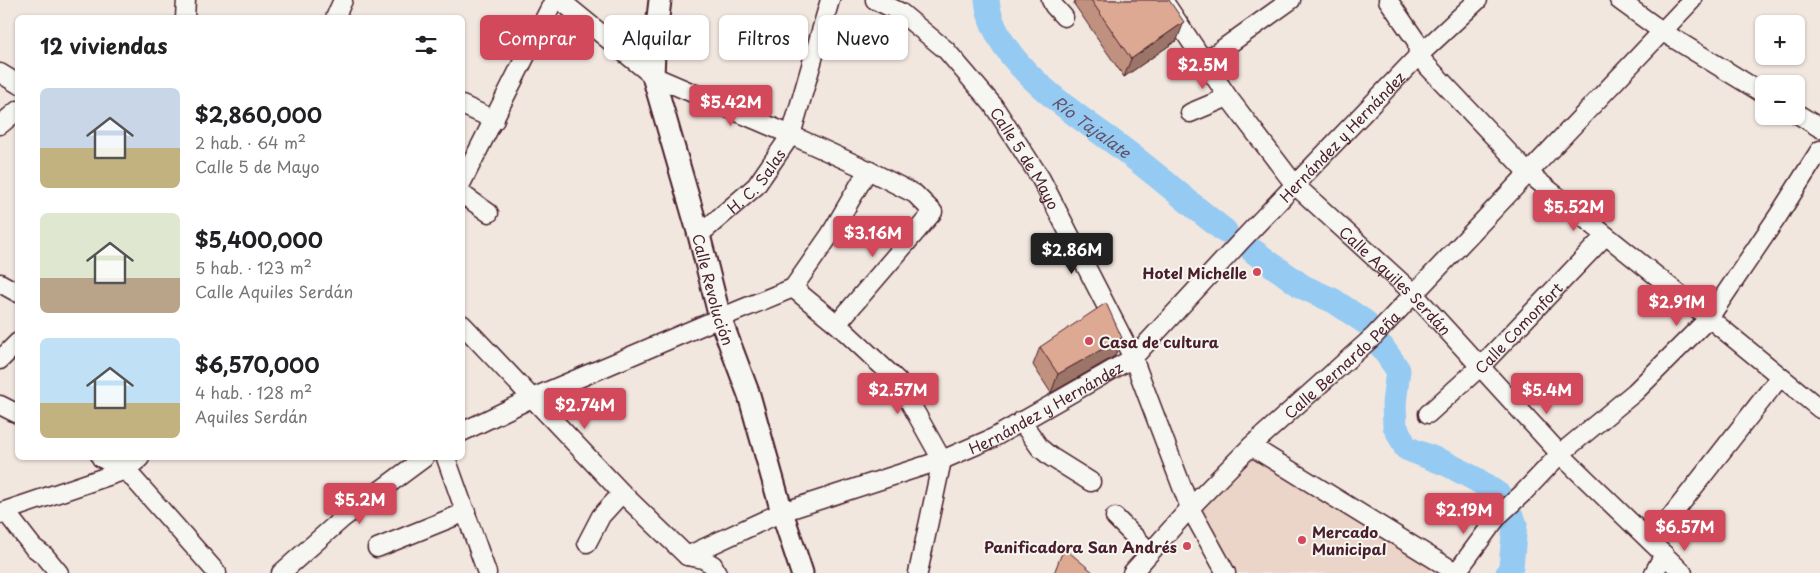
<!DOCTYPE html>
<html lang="es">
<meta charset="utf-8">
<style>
:root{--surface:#fff;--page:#f6f6f6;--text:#202124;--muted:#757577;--accent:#d1495b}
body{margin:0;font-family:"Playpen Sans",sans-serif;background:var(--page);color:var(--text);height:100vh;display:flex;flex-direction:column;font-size:19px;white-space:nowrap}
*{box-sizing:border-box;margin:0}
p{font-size:16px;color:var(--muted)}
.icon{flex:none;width:28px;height:28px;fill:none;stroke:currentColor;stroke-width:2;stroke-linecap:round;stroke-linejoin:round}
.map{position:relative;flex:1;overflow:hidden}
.details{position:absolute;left:15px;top:15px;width:450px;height:445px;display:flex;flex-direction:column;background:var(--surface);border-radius:8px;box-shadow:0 1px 4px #0004}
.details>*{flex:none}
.hud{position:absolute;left:480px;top:15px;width:475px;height:45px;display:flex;gap:10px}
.buttons{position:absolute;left:1755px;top:15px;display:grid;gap:10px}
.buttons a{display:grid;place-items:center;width:50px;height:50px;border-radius:8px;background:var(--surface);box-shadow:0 1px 4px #0004;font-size:25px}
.price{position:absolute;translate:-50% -42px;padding:0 11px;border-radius:5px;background:var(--accent);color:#fff;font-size:16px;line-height:32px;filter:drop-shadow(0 1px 2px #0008)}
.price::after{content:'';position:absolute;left:50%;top:30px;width:15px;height:11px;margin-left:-8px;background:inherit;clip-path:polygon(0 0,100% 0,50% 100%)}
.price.selected{background:#222;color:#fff}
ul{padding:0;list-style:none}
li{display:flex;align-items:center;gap:15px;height:125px;padding:0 25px}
li span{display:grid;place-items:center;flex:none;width:140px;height:100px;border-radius:8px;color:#555}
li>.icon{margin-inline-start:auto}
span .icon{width:60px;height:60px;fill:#fffc;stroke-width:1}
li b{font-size:21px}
h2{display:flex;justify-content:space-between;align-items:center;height:60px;padding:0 25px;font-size:21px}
.pill{padding:0 18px;border-radius:8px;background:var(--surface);box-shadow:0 1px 4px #0004;font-size:18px;line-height:45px}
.pill.selected{background:var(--accent);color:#fff}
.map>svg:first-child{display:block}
.built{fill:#ebd4c8}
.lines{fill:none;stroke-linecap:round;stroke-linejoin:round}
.river{stroke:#95caf3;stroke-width:25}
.minor-casing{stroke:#4a1f2b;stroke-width:21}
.major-casing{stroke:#4a1f2b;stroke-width:25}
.minor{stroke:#f6f6f2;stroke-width:18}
.major{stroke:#f6f6f2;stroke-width:21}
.wall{fill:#bf917e;stroke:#4a1f2b}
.shaded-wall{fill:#9b7667;stroke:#4a1f2b}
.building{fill:#dea993;stroke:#4a1f2b}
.poi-dot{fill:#d1495b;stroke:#f6f6f2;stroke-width:2}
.labels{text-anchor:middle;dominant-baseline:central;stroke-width:4;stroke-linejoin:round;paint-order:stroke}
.street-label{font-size:15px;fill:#4a1f2b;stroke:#f6f6f2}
.poi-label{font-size:15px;font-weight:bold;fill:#4a1f2b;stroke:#f6f6f2;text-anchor:end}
.water-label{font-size:16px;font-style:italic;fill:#605267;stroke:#f6f6f2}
</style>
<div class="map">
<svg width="1820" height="573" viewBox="0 0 1820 573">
<rect width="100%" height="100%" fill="#f1e7df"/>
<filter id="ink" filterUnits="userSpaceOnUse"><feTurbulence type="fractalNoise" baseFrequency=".02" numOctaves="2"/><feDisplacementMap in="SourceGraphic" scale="10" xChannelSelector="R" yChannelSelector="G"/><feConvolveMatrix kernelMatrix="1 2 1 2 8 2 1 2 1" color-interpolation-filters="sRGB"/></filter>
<g filter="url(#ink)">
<path class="built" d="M1257 456 1432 569 1427 573H1236L1201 511Z"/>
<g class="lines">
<g class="river">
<path id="s1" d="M987 0C993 64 1078 115 1124 150 1159 176 1191 205 1225 231"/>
<path d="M1253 251 1303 287 1334 301 1365 322"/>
<path d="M1382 347 1398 370 1394 404 1395 426 1406 448 1447 464 1477 480 1499 495 1515 524 1511 567 1508 573"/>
</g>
<defs>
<g id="minor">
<path d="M560 0 653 76 791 135 868 170 915 194 933 212 837 324"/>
<path id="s2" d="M875 0 900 12 946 50 993 105 1041 179 1133 358 1190 508 1226 573"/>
<path d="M1051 0 1054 6 1064 17"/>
<path id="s3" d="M1163 0 1228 97 1295 185 1413 293 1560 454 1683 573"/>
<path d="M1388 0 1417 42 1418 56 1528 173 1709 318 1820 409"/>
<path d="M1619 0 1663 32 1764 94"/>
<path d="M185 18 186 0"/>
<path d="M335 18 343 0"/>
<path d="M1204 62 1291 0"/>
<path d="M0 73 18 84"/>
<path d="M462 105 495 120"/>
<path d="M1190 113 1228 97"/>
<path d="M1796 113 1820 128"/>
<path d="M0 125 18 110"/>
<path d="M462 182 554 0"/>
<path d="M462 194 489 213"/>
<path id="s4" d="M699 235 756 186 791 135 830 0"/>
<path d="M0 283 18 293"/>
<path d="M793 288 837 324 898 381 942 460 918 573"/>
<path d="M793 288 830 235 868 170"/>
<path d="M462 324 622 493 687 556 703 559 713 565 717 573"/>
<path d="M0 360 18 342"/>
<path d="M0 405 18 414"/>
<path id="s5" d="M1428 414 1481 366 1605 236"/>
<path d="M1021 421 1040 448 1051 457 1091 482"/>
<path d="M462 432 532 398 720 318 793 288"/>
<path d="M1251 446 1457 573"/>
<path d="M101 458 126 470 217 573"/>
<path d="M446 458 487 573"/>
<path d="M5 511 33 547 45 556 59 573"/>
<path d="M0 514 5 511 126 470 140 458"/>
<path d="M1115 517 1150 552"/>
<path d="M1651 542 1780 377"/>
<path d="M587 543 601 516 622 493"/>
<path d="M377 548 466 512"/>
<path id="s6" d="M687 556 782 512 942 460 993 438 1133 358 1241 241 1418 56 1478 0"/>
<path d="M281 573 343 518 424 458"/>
<path id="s7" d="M1132 573 1190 508 1251 446 1374 336 1692 0"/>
<path d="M1456 573 1498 516 1523 493 1560 454 1635 392 1709 318 1778 216 1820 150"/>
<path d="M1654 573 1664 554"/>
</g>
<g id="major">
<path id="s8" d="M660 0 654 53 653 76 699 235 720 318 749 395 782 512 802 573"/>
</g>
</defs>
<use href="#minor" class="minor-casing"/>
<use href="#major" class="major-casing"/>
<use href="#minor" class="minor"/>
<use href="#major" class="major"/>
</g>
<g class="wall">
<path d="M1075 0H1169L1177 40 1124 77 1074 4Z"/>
<path d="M1040 347 1115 356 1051 393 1033 365Z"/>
</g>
<g class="shaded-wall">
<path d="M1184 22 1177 40 1124 77 1131 59Z"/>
<path d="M1122 338 1115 356 1051 393 1058 374Z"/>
</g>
<g class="building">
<path d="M1091 0H1169L1184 22 1131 59Z"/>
<path d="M1106 303 1122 338 1058 374 1040 347Z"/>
<path d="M1064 548 1094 573H1054Z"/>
</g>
</g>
<g class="poi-dot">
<circle cx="1257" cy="272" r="5"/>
<circle cx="1089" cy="341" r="5"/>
<circle cx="1302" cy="540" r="5"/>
<circle cx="1187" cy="546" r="5"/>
</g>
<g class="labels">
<g class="street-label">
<text stroke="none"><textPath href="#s6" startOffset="794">Hernández y Hernández</textPath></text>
<text stroke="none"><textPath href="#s2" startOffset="222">Calle 5 de Mayo</textPath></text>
<text stroke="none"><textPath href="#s4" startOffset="79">H. C. Salas</textPath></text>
<text stroke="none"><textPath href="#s3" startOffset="366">Calle Aquiles Serdán</textPath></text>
<text stroke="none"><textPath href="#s8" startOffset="298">Calle Revolución</textPath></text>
<text stroke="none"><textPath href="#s5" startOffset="125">Calle Comonfort</textPath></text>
<text stroke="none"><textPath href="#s7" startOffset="296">Calle Bernardo Peña</textPath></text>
<text stroke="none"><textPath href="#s6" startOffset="389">Hernández y Hernández</textPath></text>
</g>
<g class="poi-label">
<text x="1247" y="272">Hotel Michelle</text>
<text x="1099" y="341" text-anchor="start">Casa de cultura</text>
<text x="1312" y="531" text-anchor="start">Mercado<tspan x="1312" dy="17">Municipal</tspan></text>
<text x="1177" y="546">Panificadora San Andrés</text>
</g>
<g class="water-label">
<text stroke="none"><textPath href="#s1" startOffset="169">Río Tajalate</textPath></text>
</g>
</g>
</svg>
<div class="buttons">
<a>+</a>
<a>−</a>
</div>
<b class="price" style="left:1203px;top:90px">$2.5M</b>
<b class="price" style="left:731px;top:127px">$5.42M</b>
<b class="price" style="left:1574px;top:232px">$5.52M</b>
<b class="price" style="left:873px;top:258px">$3.16M</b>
<b class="price selected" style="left:1072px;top:275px">$2.86M</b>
<b class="price" style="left:1677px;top:327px">$2.91M</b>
<b class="price" style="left:898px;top:415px">$2.57M</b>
<b class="price" style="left:1547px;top:415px">$5.4M</b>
<b class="price" style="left:585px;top:430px">$2.74M</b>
<b class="price" style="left:360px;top:525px">$5.2M</b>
<b class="price" style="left:1464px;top:535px">$2.19M</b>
<b class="price" style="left:1685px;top:552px">$6.57M</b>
<div class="hud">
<a class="pill selected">Comprar</a>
<a class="pill">Alquilar</a>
<a class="pill">Filtros</a>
<a class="pill">Nuevo</a>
</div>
<section class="details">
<h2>12 viviendas<svg class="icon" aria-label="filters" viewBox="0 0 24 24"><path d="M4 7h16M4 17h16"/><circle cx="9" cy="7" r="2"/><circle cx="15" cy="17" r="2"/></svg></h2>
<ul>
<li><span style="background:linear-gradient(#c9d6e8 60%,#c2b280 0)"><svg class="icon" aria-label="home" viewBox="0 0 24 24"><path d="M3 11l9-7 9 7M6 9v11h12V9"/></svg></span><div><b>$2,860,000</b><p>2 hab. · 64 m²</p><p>Calle 5 de Mayo</p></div></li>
<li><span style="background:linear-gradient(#dfe7d0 65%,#b9a48a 0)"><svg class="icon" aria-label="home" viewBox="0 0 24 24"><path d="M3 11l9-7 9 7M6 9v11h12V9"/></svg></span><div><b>$5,400,000</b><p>5 hab. · 123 m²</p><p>Calle Aquiles Serdán</p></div></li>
<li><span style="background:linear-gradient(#bfe0f5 65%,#c2b280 0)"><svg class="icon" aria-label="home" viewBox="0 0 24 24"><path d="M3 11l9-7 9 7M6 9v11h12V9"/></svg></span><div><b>$6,570,000</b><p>4 hab. · 128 m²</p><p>Aquiles Serdán</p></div></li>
</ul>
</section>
</div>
